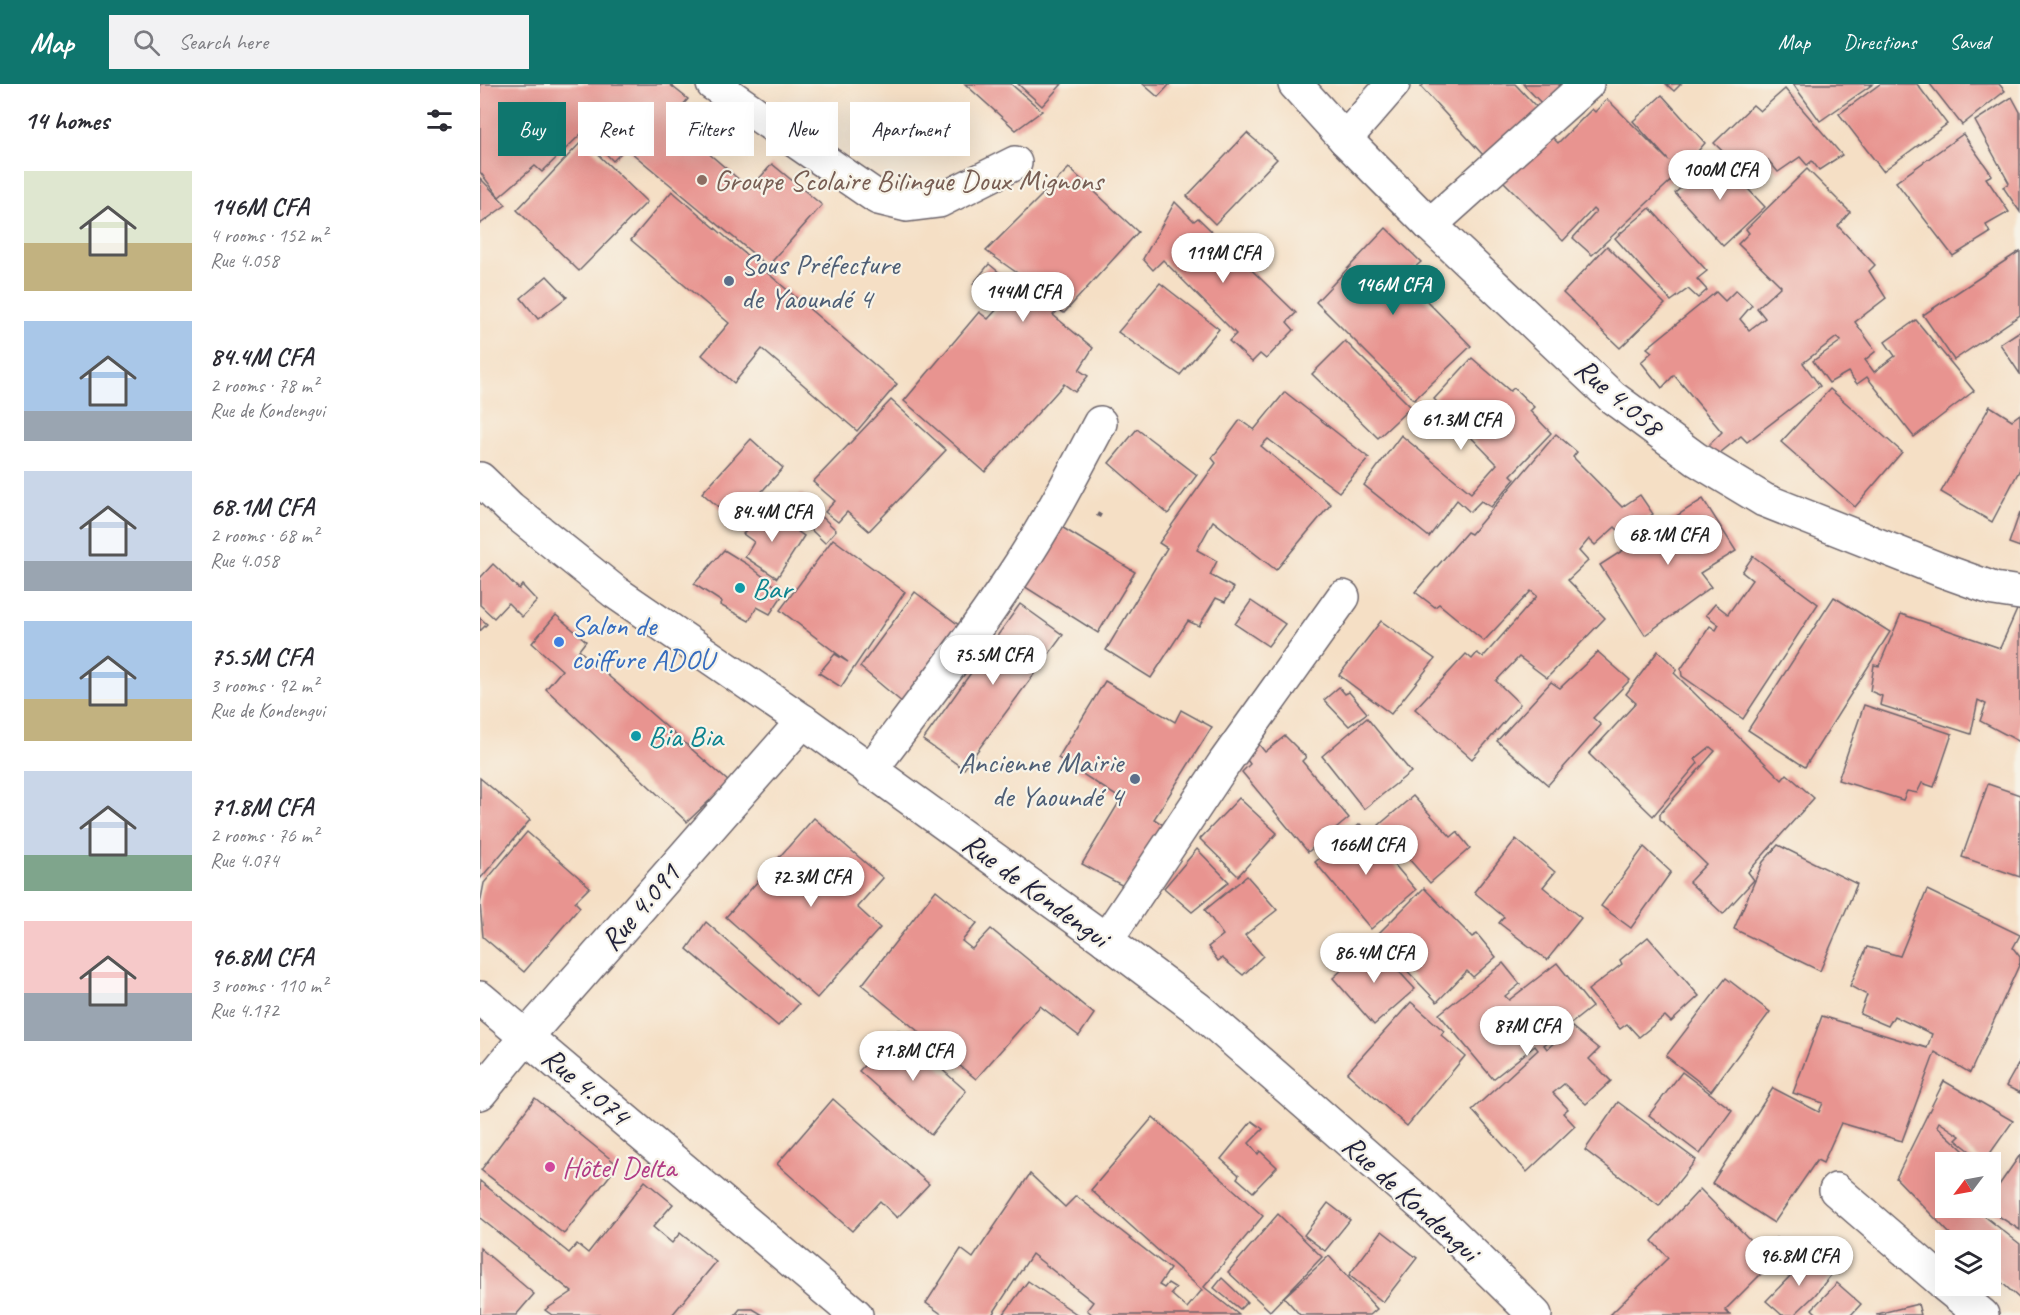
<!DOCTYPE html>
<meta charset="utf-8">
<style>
:root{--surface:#fff;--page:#f2f2f3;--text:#2b2b33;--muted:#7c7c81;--accent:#0f766e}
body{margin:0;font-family:Caveat,sans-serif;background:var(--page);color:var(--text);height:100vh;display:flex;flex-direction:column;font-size:22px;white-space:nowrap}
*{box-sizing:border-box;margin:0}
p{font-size:20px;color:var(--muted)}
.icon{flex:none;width:33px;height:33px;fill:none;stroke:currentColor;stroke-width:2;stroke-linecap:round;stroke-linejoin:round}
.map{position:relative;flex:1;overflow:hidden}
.details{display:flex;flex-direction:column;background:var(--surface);width:480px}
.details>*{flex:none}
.banner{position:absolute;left:18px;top:18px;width:570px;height:54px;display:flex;gap:12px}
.needle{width:39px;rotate:238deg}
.tools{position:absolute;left:1455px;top:1068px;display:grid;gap:12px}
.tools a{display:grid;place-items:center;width:66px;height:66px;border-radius:0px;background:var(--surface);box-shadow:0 6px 24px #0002;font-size:30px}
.price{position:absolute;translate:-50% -51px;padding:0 14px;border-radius:21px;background:#fff;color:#222;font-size:20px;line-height:39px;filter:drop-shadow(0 2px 3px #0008)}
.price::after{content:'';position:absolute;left:50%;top:36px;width:18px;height:14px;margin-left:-9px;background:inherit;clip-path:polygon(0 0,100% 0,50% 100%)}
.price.active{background:var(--accent);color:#fff}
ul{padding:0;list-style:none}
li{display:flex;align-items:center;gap:18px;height:150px;padding:0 24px}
li span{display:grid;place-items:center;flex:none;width:168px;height:120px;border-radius:0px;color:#555}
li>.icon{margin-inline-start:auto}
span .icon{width:72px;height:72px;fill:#fffc;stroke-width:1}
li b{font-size:26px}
h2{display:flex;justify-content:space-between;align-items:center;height:72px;padding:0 24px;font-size:26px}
.tag{padding:0 21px;border-radius:0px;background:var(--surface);box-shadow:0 6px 24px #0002;font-size:21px;line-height:54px}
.tag.active{background:var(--accent);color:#fff}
header{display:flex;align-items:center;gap:36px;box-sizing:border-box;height:84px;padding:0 30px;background:var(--accent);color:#fff}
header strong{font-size:28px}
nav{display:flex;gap:33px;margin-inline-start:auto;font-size:21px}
.search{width:420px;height:54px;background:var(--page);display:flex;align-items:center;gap:15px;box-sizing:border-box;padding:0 21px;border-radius:0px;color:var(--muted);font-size:22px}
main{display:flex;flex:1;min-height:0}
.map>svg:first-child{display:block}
.building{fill:#e89490}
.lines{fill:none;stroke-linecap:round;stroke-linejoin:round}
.minor-casing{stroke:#6c646b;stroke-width:36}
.major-casing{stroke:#6c646b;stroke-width:36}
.path{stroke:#6c646b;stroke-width:4;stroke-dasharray:4.5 4.5;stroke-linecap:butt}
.minor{stroke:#fff;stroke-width:33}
.major{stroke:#fff;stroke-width:33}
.education-dot{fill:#8d6e63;stroke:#f7f3e8;stroke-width:2}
.service-dot{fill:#5c6f8a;stroke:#f7f3e8;stroke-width:2}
.culture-dot{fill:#0f9aa8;stroke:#f7f3e8;stroke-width:2}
.shop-dot{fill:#3f7fe0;stroke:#f7f3e8;stroke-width:2}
.hotel-dot{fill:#d1479c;stroke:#f7f3e8;stroke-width:2}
.labels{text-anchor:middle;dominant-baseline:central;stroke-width:4.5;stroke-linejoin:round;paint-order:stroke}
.education-label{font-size:30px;fill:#785e54;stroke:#f7f3e8;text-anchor:start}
.service-label{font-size:30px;fill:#4e5e75;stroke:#f7f3e8;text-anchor:start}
.street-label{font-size:30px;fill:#22223b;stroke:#f7f3e8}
.culture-label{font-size:30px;fill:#0d838f;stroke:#f7f3e8;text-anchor:start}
.shop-label{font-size:30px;fill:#366cbe;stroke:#f7f3e8;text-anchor:start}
.hotel-label{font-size:30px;fill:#b23c85;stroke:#f7f3e8;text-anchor:start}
</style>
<header>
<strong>Map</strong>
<div class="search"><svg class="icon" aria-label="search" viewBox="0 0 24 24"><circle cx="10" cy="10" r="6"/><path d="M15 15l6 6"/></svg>Search here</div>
<nav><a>Map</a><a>Directions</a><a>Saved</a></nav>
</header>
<main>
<section class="details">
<h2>14 homes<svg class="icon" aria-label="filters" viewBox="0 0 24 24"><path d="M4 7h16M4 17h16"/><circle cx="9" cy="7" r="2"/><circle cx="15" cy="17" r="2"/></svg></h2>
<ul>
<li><span style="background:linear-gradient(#dfe7d0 60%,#c2b280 0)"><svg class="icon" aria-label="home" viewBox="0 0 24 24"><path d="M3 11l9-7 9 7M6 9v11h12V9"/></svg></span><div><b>146M CFA</b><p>4 rooms · 152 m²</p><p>Rue 4.058</p></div></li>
<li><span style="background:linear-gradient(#a9c7e8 75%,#9aa5b1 0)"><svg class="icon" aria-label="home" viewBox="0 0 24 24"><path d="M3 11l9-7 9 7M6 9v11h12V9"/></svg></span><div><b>84.4M CFA</b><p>2 rooms · 78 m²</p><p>Rue de Kondengui</p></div></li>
<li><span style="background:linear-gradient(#c9d6e8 75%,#9aa5b1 0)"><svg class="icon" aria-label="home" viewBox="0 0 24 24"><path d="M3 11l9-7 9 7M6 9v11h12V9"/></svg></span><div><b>68.1M CFA</b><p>2 rooms · 68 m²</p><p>Rue 4.058</p></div></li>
<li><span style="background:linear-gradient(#a9c7e8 65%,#c2b280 0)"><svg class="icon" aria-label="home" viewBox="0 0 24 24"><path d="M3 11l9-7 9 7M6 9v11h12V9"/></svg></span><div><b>75.5M CFA</b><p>3 rooms · 92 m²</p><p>Rue de Kondengui</p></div></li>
<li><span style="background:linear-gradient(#c9d6e8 70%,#7fa58c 0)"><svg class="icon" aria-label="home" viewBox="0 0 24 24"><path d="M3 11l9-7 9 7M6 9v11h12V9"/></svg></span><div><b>71.8M CFA</b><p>2 rooms · 76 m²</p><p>Rue 4.074</p></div></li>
<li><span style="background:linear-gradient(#f6c9c9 60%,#9aa5b1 0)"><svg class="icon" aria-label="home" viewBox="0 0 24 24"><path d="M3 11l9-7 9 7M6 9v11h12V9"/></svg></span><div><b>96.8M CFA</b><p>3 rooms · 110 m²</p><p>Rue 4.172</p></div></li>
</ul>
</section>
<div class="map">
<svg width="1540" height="1231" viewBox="0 0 1540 1231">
<rect width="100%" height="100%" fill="#f7f3e8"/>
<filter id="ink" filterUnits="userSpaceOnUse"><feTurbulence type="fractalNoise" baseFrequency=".0167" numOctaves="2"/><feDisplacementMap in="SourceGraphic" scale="12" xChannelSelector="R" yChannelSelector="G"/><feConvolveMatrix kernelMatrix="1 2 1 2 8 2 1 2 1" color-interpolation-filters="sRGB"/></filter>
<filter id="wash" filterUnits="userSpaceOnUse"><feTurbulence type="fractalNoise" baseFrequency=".008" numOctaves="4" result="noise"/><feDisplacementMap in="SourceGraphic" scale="24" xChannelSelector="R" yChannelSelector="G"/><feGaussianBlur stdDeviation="1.35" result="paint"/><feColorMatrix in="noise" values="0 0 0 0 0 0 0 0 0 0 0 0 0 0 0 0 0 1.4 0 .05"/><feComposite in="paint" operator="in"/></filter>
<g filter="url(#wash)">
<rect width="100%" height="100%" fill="#f5dfc5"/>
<g id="blocks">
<g class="building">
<path d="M0 0H189L208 15 190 36 270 105 292 80 342 121 288 182 146 64 133 77 104 47 62 88 55 82 19 113 0 88Z"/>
<path d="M485 0H531L562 27 536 46Z"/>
<path d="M538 0H582L562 22Z"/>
<path d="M663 0H690L678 13Z"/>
<path d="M944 0H1035L1065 32 1004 72 941 3Z"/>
<path d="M1043 0H1087L1065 23Z"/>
<path d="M1186 0H1201L1194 7Z"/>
<path d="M1313 0H1393L1340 37Z"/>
<path d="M1400 0H1437L1467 40 1403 87 1359 30Z"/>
<path d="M1450 0H1519L1525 7 1482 41Z"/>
<path d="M1305 5 1362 71 1339 86 1332 77 1327 81 1320 73 1298 88 1288 76 1271 95 1234 59 1273 21 1280 27Z"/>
<path d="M1182 11 1225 59 1200 88 1112 171 1093 154 1116 128 1113 125 1083 157 1022 96 1068 49 1078 59 1112 25 1115 28 1127 15 1189 77 1153 37Z"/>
<path d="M1532 13 1540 28V128L1523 103 1529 99 1495 37Z"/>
<path d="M767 49 797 75 735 140 707 112Z"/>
<path d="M1483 50 1512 91 1506 94 1529 128 1506 141 1510 149 1473 172 1416 98Z"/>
<path d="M103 56 167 118 99 187 37 126Z"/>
<path d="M1237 72 1285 123 1243 162 1195 109Z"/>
<path d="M589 84 658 148 584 229 579 226 573 231 613 264 599 286 608 292 595 308 584 300 505 388 424 317 499 228 508 235 520 222 493 200 509 180 532 199 540 191 506 167Z"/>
<path d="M1327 85 1370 128 1358 142 1395 181 1389 187 1406 214 1375 238 1396 267 1385 276 1394 288 1415 272 1405 258 1436 236 1494 307 1434 353 1387 293 1377 300 1368 288 1349 299 1333 277 1361 257 1357 253 1323 279 1340 302 1267 358 1261 352 1236 372 1227 363 1242 348 1194 291 1182 304 1161 278 1172 268 1167 264 1236 208 1245 217 1256 206 1272 221 1260 235 1269 246 1285 234 1277 224 1301 202 1258 160 1269 149 1266 145Z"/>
<path d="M0 94 26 121 0 140Z"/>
<path d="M192 107 417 300 377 347 282 265 254 299 222 271 249 239 151 156Z"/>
<path d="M695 118 714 137 718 134 816 229 807 238 814 246 786 275 780 270 772 278 749 257 756 250 683 176 673 186 663 175Z"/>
<path d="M1170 124 1227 187 1217 195 1227 206 1218 214 1208 205 1191 217 1135 154Z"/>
<path d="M906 144 941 178 927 190 943 205 939 209 991 262 934 316 836 218Z"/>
<path d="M1127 162 1185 220 1140 264 1083 209Z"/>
<path d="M1540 167V231L1474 276 1443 231Z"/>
<path d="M67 192 87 213 58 235 41 214Z"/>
<path d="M680 199 739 245 700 291 638 248Z"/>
<path d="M1540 247V290L1520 260Z"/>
<path d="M865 257 931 323 898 354 832 290Z"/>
<path d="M992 274 1030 307 1034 304 1054 323 1050 327 1071 349 1031 391 1035 395 1011 423 1001 417 990 428 977 416 949 453 884 401 921 351 991 409 1017 380 954 315Z"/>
<path d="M1350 305 1422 368 1375 423 1301 358Z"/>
<path d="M805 308 889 374 859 408 788 355 781 362 851 420 796 486 733 437 717 466 737 477 730 491 754 504 745 518 736 514 719 542 708 537 671 594 626 566 687 464 679 459 736 379 732 374 760 336 774 346Z"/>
<path d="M411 316 466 366 389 447 367 428 358 438 345 428 355 417 333 398Z"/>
<path d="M1510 322 1532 336 1540 330V385L1512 438 1461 408Z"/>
<path d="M657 345 717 391 688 430 629 379Z"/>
<path d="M1076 350 1097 368 1093 373 1142 423 1160 411 1173 430 1143 451 1135 443 1115 461 1109 455 1099 467 1108 477 1088 496 1125 534 1067 594 1039 573 1016 597 1040 620 992 675 935 625 986 570 992 575 997 569 1003 573 1057 512 1051 507 1004 557 959 520 955 523 935 508 987 448 991 450Z"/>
<path d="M271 355 303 384 255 437 222 409Z"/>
<path d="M321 410 341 426 338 429 356 446 345 459 327 442 322 445 304 429Z"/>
<path d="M1223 415 1256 467 1220 489 1231 503 1165 551 1120 481Z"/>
<path d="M288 427 324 452 297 494 265 473 274 458 263 450Z"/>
<path d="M1540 428V463L1529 459Z"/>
<path d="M575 439 655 488 618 549 539 499Z"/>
<path d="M353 455 425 508 361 603 339 589 355 570 368 578 300 526Z"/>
<path d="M244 466 267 480 304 509 290 530 277 523 269 537 240 521 242 518 214 500Z"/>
<path d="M1273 472 1338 520 1263 635 1202 592 1201 585 1230 542 1236 546 1239 541 1226 531 1235 520 1248 530 1272 496 1262 488Z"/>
<path d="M13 480 39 505 42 501 57 517 42 533 28 519 14 534 0 521V494Z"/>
<path d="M435 508 488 548 430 625 380 583Z"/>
<path d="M1354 513 1410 548 1325 683 1268 646Z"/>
<path d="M771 517 805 540 788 562 755 540Z"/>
<path d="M1540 519V658L1500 637 1506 620 1498 616 1491 650 1400 621 1402 612 1390 607 1394 581 1399 582 1421 530 1520 564Z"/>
<path d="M540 520 583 551 484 685 443 656Z"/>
<path d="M76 531 106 557 99 566 249 698 207 738 66 605 82 586 52 559Z"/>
<path d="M0 534 7 540 0 547Z"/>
<path d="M901 537 955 575 911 630 859 591Z"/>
<path d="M1178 567 1197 585 1194 589 1302 696 1307 690 1334 714 1268 788 1274 796 1243 830 1209 798 1226 780 1180 735V730L1235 667 1230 663 1215 675 1218 679 1173 732 1109 670 1156 619 1146 610Z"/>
<path d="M1118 568 1150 596 1113 634 1121 641 1068 701 1017 657 1071 598 1080 604Z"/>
<path d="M625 597 695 638 701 626 732 643 674 735 685 742 647 804 602 780 641 715 578 674Z"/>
<path d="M859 603 865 610 869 608 887 629 869 642 844 616Z"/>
<path d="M1384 621 1472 650 1454 703 1442 699 1437 709 1427 707 1423 716 1358 696Z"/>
<path d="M887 634 931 688 884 725 842 672Z"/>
<path d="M805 652 826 673 822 677 869 734 828 768 762 688 770 680 765 673 777 658 785 668Z"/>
<path d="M0 694 50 736 0 795Z"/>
<path d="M1508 700 1540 711V793L1482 773Z"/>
<path d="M933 712 971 753 977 748 990 764 950 799 899 741Z"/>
<path d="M759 714 797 749 758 792 720 755Z"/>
<path d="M334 734 403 794 377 823 400 844 337 914 246 833Z"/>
<path d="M880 740 936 806 891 845 835 778Z"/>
<path d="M47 748 110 803 95 818 100 823 44 888 3 853 0 820 4 799Z"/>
<path d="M1036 755 1075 788 1063 803 1101 834 1067 876 1019 839 1024 833 994 808Z"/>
<path d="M1298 761 1377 800 1340 887 1254 845 1283 778Z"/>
<path d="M1164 763 1191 788 1151 844 1121 822Z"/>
<path d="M717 765 749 798 712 828 684 804Z"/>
<path d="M767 792 797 826 765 851 783 872 763 891 742 874 738 877 728 863 743 851 725 826Z"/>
<path d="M944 804 992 853 997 850 1016 873 993 893 987 887 957 918 895 853Z"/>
<path d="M456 806 497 839 482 857 492 865 511 845 614 930 599 952 560 922 496 995 382 901Z"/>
<path d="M1447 806 1540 851 1533 864 1540 873V879L1490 989 1455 968 1422 1057 1361 1039 1343 1079 1337 1076 1294 1139 1232 1099 1293 1004 1339 1028 1343 1019 1313 1009 1342 932 1447 964 1452 950 1414 932 1408 942 1380 930 1387 911 1370 902 1387 863 1420 872Z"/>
<path d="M226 838 319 920 298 942 207 865Z"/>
<path d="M1168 853 1219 912 1191 938 1185 932 1159 953 1147 940 1140 945 1108 906 1142 880 1140 876Z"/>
<path d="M892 858 935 905 894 941 853 894Z"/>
<path d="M1023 879 1040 900 1025 912 1029 916 1077 879 1112 923 1064 961 1067 965 1092 943 1119 965 1109 975 1131 997 1106 1020 1084 1000 1073 1009 1088 1025 1083 1029 1095 1042 1047 1088 992 1026 1058 966 1055 962 1013 995 959 930Z"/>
<path d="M1246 894 1290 928 1231 1007 1186 972Z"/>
<path d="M931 918 964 947 961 951 985 972 927 1042 867 989Z"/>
<path d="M418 946 486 1007 451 1051 379 987Z"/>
<path d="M1540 977V1009L1526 1002Z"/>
<path d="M1202 988 1252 1026 1220 1070 1169 1031Z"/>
<path d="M1464 997 1533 1037 1504 1078 1476 1056 1480 1052 1459 1038 1457 1042 1496 1078H1466V1124H1494L1540 1160V1215L1510 1188V1156H1476L1416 1094Z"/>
<path d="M55 1014 138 1081 84 1150 1 1086Z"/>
<path d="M353 1015 449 1100 417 1134 400 1117 372 1147 297 1080Z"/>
<path d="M1138 1018 1216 1076 1179 1122 1105 1066Z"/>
<path d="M673 1033 783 1132 724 1203 759 1231H613L607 1226 613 1218 552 1170 512 1231H463L446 1219 481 1165 493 1174 550 1090 585 1123 596 1112 690 1185 679 1201 684 1204 688 1199 696 1204 691 1210 707 1224 722 1206 611 1106Z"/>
<path d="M772 1037 783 1045 769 1059 778 1070 780 1067 797 1083 773 1108 757 1094 759 1091 741 1075Z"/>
<path d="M1540 1071V1146L1506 1124H1510V1114Z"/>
<path d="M0 1097 89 1169 97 1160 108 1169 165 1097 193 1120 173 1143 192 1159 200 1149 236 1178 192 1231H72L65 1226 92 1208 0 1134Z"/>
<path d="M1220 1105 1282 1168 1296 1154 1319 1168 1300 1190 1290 1181 1245 1226 1250 1231H1130L1188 1174 1172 1157Z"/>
<path d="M848 1119 870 1136 845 1167 824 1151Z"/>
<path d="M798 1130 842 1173 790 1227 748 1188Z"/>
<path d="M902 1147 937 1174 903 1218 869 1191Z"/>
<path d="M0 1164 54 1210 36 1231H0Z"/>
<path d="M1325 1170 1351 1191 1335 1211 1314 1231H1302L1286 1217 1313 1189 1311 1187Z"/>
<path d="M849 1172 897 1225 890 1231H820L804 1213Z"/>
<path d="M742 1194 767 1218 760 1225 734 1204Z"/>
<path d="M548 1197 598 1231H523Z"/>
<path d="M1357 1199 1381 1220 1371 1231H1338L1332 1225Z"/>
<path d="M1438 1220 1441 1231H1397V1230Z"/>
<path d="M260 1225H273L283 1231H255Z"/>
</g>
</g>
</g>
<g filter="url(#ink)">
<use href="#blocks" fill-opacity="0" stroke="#6c646b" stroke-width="1.5"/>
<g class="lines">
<defs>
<g id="minor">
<path d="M233 0 398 114 427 121 459 117 535 79"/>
<path d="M815 0 865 55 950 141 1132 313 1216 375 1284 416 1461 486 1514 505 1540 509"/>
<path d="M865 55 913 0"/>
<path d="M950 141 1107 0"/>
<path d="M390 687C439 622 489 558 534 490 566 442 593 390 620 339"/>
<path d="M626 856 745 678 863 513"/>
<path d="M0 914 376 1231"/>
<path d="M0 1009 47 952 323 637"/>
<path d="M1356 1106 1466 1201"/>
<path d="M1466 1202 1502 1231"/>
</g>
<path id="major" d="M0 395 30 424 135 508 323 637 626 856 718 925 947 1125 1055 1231"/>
</defs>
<use href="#minor" class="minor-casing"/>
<use href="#major" class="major-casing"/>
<path class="path" d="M617 430 624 434"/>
<use href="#minor" class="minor"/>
<use href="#major" class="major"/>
</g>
</g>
<circle class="education-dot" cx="222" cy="96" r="6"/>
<g class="service-dot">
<circle cx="249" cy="197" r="6"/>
<circle cx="655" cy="695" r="6"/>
</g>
<g class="culture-dot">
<circle cx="260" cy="504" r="6"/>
<circle cx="156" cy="652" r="6"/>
</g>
<circle class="shop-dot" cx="79" cy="558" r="6"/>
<circle class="hotel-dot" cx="70" cy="1083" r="6"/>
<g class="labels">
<g class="education-label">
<text x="234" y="96">Groupe Scolaire Bilingue Doux Mignons</text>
</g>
<g class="service-label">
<text x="261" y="180">Sous Préfecture<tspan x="261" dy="34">de Yaoundé 4</tspan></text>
<text x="643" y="678" text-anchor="end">Ancienne Mairie<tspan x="643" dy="34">de Yaoundé 4</tspan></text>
</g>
<g class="street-label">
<text transform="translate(1139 313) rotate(40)">Rue 4.058</text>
<text transform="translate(556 806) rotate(36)">Rue de Kondengui</text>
<text transform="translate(160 823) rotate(-49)">Rue 4.091</text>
<text transform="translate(106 1002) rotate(40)">Rue 4.074</text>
<text transform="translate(931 1114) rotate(42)">Rue de Kondengui</text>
</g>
<g class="culture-label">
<text x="272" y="504">Bar</text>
<text x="168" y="652">Bia Bia</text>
</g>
<g class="shop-label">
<text x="91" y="541">Salon de<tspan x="91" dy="34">coiffure ADOU</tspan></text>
</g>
<g class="hotel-label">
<text x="82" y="1083">Hôtel Delta</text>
</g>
</g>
</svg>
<div class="tools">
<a><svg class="needle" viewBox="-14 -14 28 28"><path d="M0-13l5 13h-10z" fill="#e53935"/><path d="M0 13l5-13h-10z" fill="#7c7c81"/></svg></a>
<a><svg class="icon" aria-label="layers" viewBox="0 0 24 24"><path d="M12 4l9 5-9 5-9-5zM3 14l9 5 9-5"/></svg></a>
</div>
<b class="price" style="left:1240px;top:117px">100M CFA</b>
<b class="price" style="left:743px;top:200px">119M CFA</b>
<b class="price active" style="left:913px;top:232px">146M CFA</b>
<b class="price" style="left:543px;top:239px">144M CFA</b>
<b class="price" style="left:981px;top:367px">61.3M CFA</b>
<b class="price" style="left:292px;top:459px">84.4M CFA</b>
<b class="price" style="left:1188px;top:482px">68.1M CFA</b>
<b class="price" style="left:513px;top:602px">75.5M CFA</b>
<b class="price" style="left:886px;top:792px">166M CFA</b>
<b class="price" style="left:331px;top:824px">72.3M CFA</b>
<b class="price" style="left:894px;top:900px">86.4M CFA</b>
<b class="price" style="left:1047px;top:973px">87M CFA</b>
<b class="price" style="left:433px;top:998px">71.8M CFA</b>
<b class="price" style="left:1319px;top:1203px">96.8M CFA</b>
<div class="banner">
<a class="tag active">Buy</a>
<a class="tag">Rent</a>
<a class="tag">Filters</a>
<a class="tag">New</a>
<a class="tag">Apartment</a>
</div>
</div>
</main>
